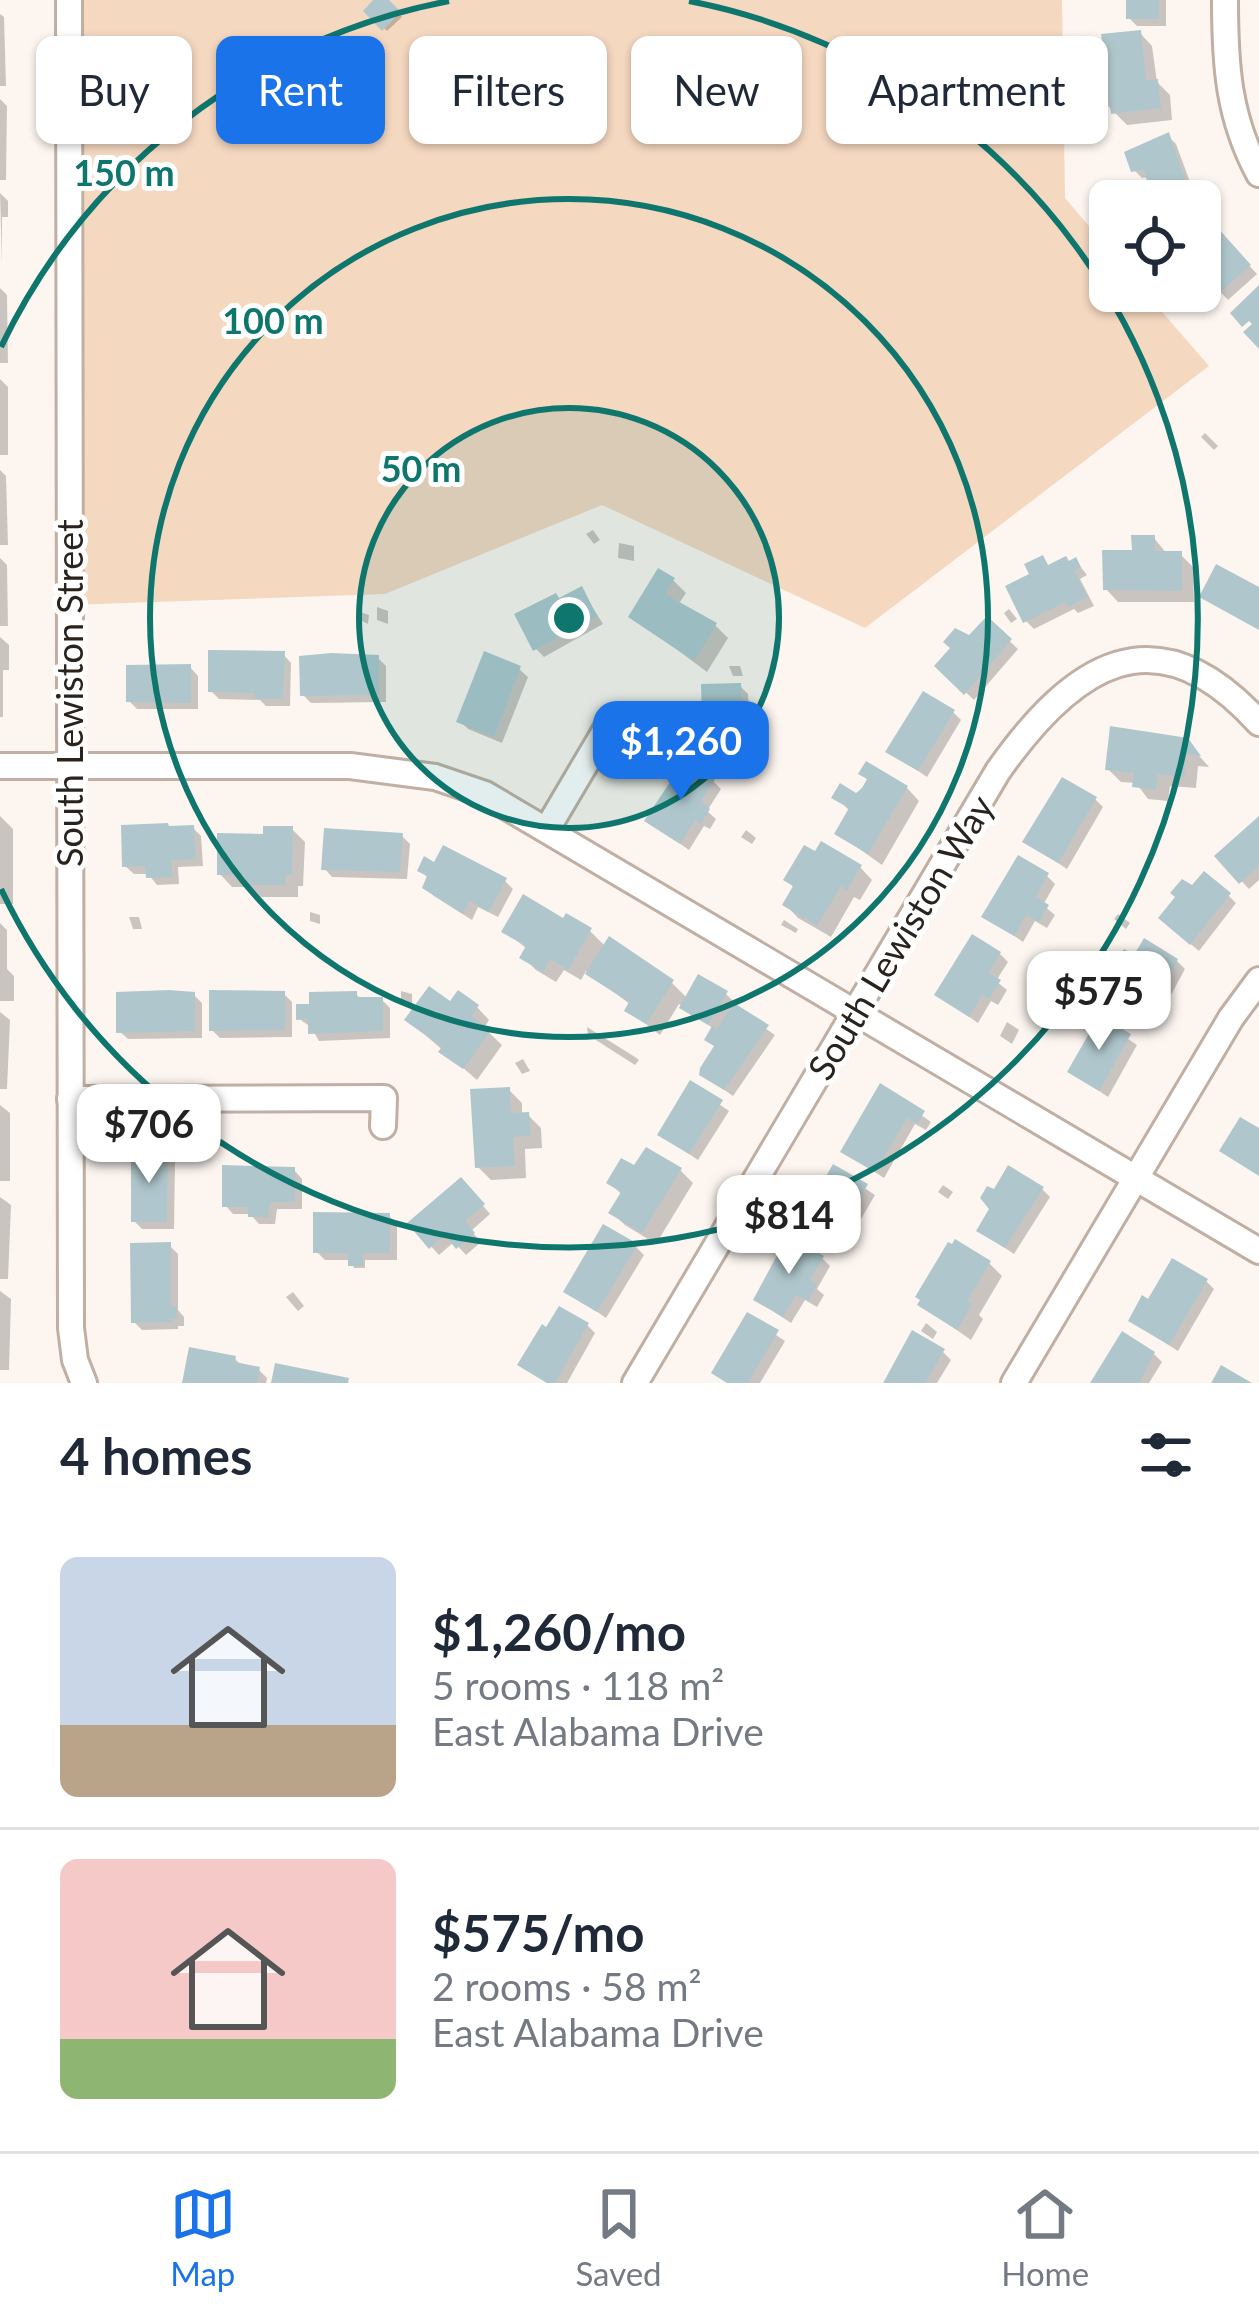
<!DOCTYPE html>
<meta charset="utf-8">
<style>
:root{--surface:#fff;--page:#f2f2f3;--text:#1f2937;--muted:#747a83;--line:#e0e1e3;--accent:#1a73e8}
body{margin:0;font-family:Lato,sans-serif;background:var(--page);color:var(--text);height:100vh;display:flex;flex-direction:column;font-size:45px;white-space:nowrap}
*{box-sizing:border-box;margin:0}
p{font-size:39px;color:var(--muted)}
.icon{flex:none;width:66px;height:66px;fill:none;stroke:currentColor;stroke-width:2;stroke-linecap:round;stroke-linejoin:round}
.map{position:relative;height:1383px;overflow:hidden}
.sheet{display:flex;flex-direction:column;background:var(--surface);flex:1}
.sheet>*{flex:none}
.banner{position:absolute;left:36px;top:36px;width:1188px;height:108px;display:flex;gap:24px}
.buttons{position:absolute;left:1089px;top:180px;display:grid;gap:24px}
.buttons a{display:grid;place-items:center;width:132px;height:132px;border-radius:18px;background:var(--surface);box-shadow:0 3px 9px #0004;font-size:60px}
.price{position:absolute;translate:-50% -102px;padding:0 27px;border-radius:24px;background:#fff;color:#222;font-size:39px;line-height:78px;filter:drop-shadow(0 3px 6px #0008)}
.price::after{content:'';position:absolute;left:50%;top:72px;width:36px;height:27px;margin-left:-18px;background:inherit;clip-path:polygon(0 0,100% 0,50% 100%)}
.price.on{background:var(--accent);color:#fff}
ul{padding:0;list-style:none}
li{display:flex;align-items:center;gap:36px;height:300px;padding:0 60px}
li+li{border-top:3px solid var(--line)}
li span{display:grid;place-items:center;flex:none;width:336px;height:240px;border-radius:18px;color:#555}
li>.icon{margin-inline-start:auto}
span .icon{width:144px;height:144px;fill:#fffc;stroke-width:1}
li b{font-size:51px}
h2{display:flex;justify-content:space-between;align-items:center;height:144px;padding:0 60px;font-size:51px}
.tag{padding:0 42px;border-radius:18px;background:var(--surface);box-shadow:0 3px 9px #0004;font-size:42px;line-height:108px}
.tag.on{background:var(--accent);color:#fff}
.tabs{display:flex;justify-content:space-around;align-items:center;height:168px;border-top:3px solid var(--line);background:var(--surface);font-size:33px;color:var(--muted)}
.tabs a{display:grid;justify-items:center;gap:6px}
.tabs .on{color:var(--accent)}
.map>svg:first-child{display:block}
.green{fill:#f5d8c0}
.shadow{fill:#0003}
.building{fill:#afc7cc}
.lines{fill:none;stroke-linecap:round;stroke-linejoin:round}
.minor-casing{stroke:#c0afa2;stroke-width:30}
.minor{stroke:#fff;stroke-width:24}
.ring{fill:none;stroke:#0f766e;stroke-width:6}
.labels{text-anchor:middle;dominant-baseline:central;stroke-width:10;stroke-linejoin:round;paint-order:stroke}
.street-label{font-size:36px;fill:#29221d;stroke:#fff}
.centre{fill:#0f766e;stroke:#fff;stroke-width:6}
.ring-label{font-size:36px;text-anchor:middle;font-weight:bold;fill:#0f766e;stroke:#fff;stroke-width:10;stroke-linejoin:round;paint-order:stroke}
</style>
<div class="map">
<svg width="1259" height="1383" viewBox="0 0 1259 1383">
<rect width="100%" height="100%" fill="#fdf6f0"/>
<path class="green" d="M68 0H1062L1065 198 1110 251V291H1144L1209 366 865 628 602 505 385 594 69 605Z"/>
<g class="shadow">
<path d="M378 0H385L402 17 387 31 367 11Z"/>
<path d="M1129 0H1166V26H1137L1129 18Z"/>
<path d="M0 14 4 17 6 86H0Z"/>
<path d="M1140 33 1152 46 1157 82 1170 95 1172 120 1127 125 1101 99 1108 68Z"/>
<path d="M0 99 7 106 6 180H0Z"/>
<path d="M1080 121 1085 134 1077 136 1072 123Z"/>
<path d="M1168 136 1176 144 1197 201H1158L1150 177 1142 178 1134 170Z"/>
<path d="M0 193 8 201V217H2V264Z"/>
<path d="M1208 221 1257 274 1228 300 1209 280 1200 285V228Z"/>
<path d="M0 288 7 295 8 363H0Z"/>
<path d="M0 379 8 387V455H0Z"/>
<path d="M1205 433 1218 446 1214 450 1201 437Z"/>
<path d="M0 470 6 476 8 545H0Z"/>
<path d="M593 530 600 540 594 544 586 534Z"/>
<path d="M1154 538 1167 554H1180L1193 567 1194 602H1118L1106 589Z"/>
<path d="M619 543 634 546V561L618 558Z"/>
<path d="M0 558 7 565 8 626H0Z"/>
<path d="M1042 559 1050 567 1076 561 1087 575 1080 579 1094 606 1078 613 1074 609 1034 629 1026 621 1033 575Z"/>
<path d="M673 580 686 593 678 605 715 625 728 638 707 672 632 616Z"/>
<path d="M581 589 603 624 544 657 536 649 560 601Z"/>
<path d="M377 607 388 611V624L377 620Z"/>
<path d="M1009 609 1017 619 1011 623 1004 613Z"/>
<path d="M360 612 369 615 368 624 360 620Z"/>
<path d="M987 620 1018 649 974 700 938 666Z"/>
<path d="M0 637 9 645V670H3V717H0Z"/>
<path d="M283 654 291 663 290 706H266L260 700 219 699 211 691Z"/>
<path d="M378 658 386 666V702L311 703 303 695Z"/>
<path d="M729 666H740L743 676H733Z"/>
<path d="M190 667 198 676V709H137L129 701Z"/>
<path d="M519 669 528 677 502 743 468 729 460 721Z"/>
<path d="M740 686 748 694 752 759 714 760 706 752Z"/>
<path d="M953 712 961 720 927 777 889 751Z"/>
<path d="M1186 741 1209 767 1198 766 1196 788 1170 786 1168 801 1148 799 1136 783 1121 782 1108 769Z"/>
<path d="M861 774 907 788 919 801 882 865 837 833 850 811 835 797H857L869 781Z"/>
<path d="M713 781 721 789 707 811 716 819 710 829 704 826 689 850 648 821Z"/>
<path d="M1095 799 1103 807 1067 869 1026 842Z"/>
<path d="M0 816 13 829V904H0Z"/>
<path d="M1259 820V880L1249 889 1218 856Z"/>
<path d="M193 828 201 836 203 866 178 867 179 884 157 885 148 874H134L125 866Z"/>
<path d="M292 829 305 842 303 886H298V897H261L251 887H232L220 874 266 837Z"/>
<path d="M746 830 756 838 752 844 741 837Z"/>
<path d="M402 836 410 844 407 879 332 877 324 868Z"/>
<path d="M860 867 872 880 860 900 854 897 831 937 798 918 786 905 795 889 787 880Z"/>
<path d="M420 870 505 881 513 889 498 917 478 907 472 920 434 896 425 887 429 879Z"/>
<path d="M1047 876 1055 884 1043 905 1055 915 1047 928 1035 921 1023 942 985 916Z"/>
<path d="M1228 895 1236 903 1199 951 1169 926 1179 897Z"/>
<path d="M310 912 320 915V924L310 921Z"/>
<path d="M1118 914 1130 923 1126 929 1114 919Z"/>
<path d="M129 917H139L142 929H133Z"/>
<path d="M784 920 798 929 796 933 781 925Z"/>
<path d="M564 922 590 931 606 947 672 983 688 999 726 994 734 1002 732 1005 775 1035 733 1096 703 1075 716 1048 714 1029 679 1004 660 1035 628 1010 631 1005 586 971 581 980 564 970 556 982 536 970 523 957 527 949 505 931Z"/>
<path d="M0 923 7 930V969L14 976V1001H0Z"/>
<path d="M1000 954 1008 962 996 981 1007 990 998 1005 991 1001 978 1023 938 995Z"/>
<path d="M1177 961 1185 969 1153 1028 1109 998Z"/>
<path d="M401 991 412 994V1004L401 1000Z"/>
<path d="M284 994 292 1002V1037L220 1038 212 1030Z"/>
<path d="M356 994 362 1000H382L390 1008V1038L319 1041 311 1027 299 1019Z"/>
<path d="M194 995 202 1003V1038L128 1039 119 1031Z"/>
<path d="M1030 998 1038 1005 1034 1011 1026 1005Z"/>
<path d="M477 1007 489 1020 484 1028 502 1045 477 1080 408 1020Z"/>
<path d="M0 1012 10 1020 7 1089H0Z"/>
<path d="M1100 1020 1137 1045 1108 1097 1071 1072Z"/>
<path d="M1007 1022 1019 1030 1012 1044 1000 1036Z"/>
<path d="M587 1027 635 1057 639 1060 635 1065 588 1035Z"/>
<path d="M523 1059 530 1071 522 1074 515 1063Z"/>
<path d="M691 1085 729 1111 698 1160 661 1135Z"/>
<path d="M881 1087 931 1122 926 1130 915 1124 884 1178 844 1152Z"/>
<path d="M509 1090 522 1103V1115H528L541 1128 542 1148 525 1149 526 1178 491 1180 478 1167Z"/>
<path d="M0 1105 10 1113V1181H0Z"/>
<path d="M167 1154 175 1162 174 1229H142L134 1221Z"/>
<path d="M834 1168 875 1195 843 1250 803 1223Z"/>
<path d="M635 1169 680 1170 693 1183 656 1244 625 1225 612 1213 622 1195 610 1183Z"/>
<path d="M294 1170 302 1179V1209H277L275 1224H259L250 1214H233L225 1205Z"/>
<path d="M943 1185 953 1192 948 1199 938 1192Z"/>
<path d="M469 1189 490 1214 471 1231 481 1242 466 1255 454 1242 439 1255 411 1224Z"/>
<path d="M1042 1189 1050 1197 1014 1254 979 1231Z"/>
<path d="M0 1197 11 1205 8 1279H0Z"/>
<path d="M389 1216 397 1224V1260H365V1268H354L351 1260H325L316 1251Z"/>
<path d="M169 1245 178 1254V1310L184 1317V1326H178V1329L142 1330 134 1322Z"/>
<path d="M636 1247 644 1255 606 1318 567 1291Z"/>
<path d="M822 1258 830 1266 817 1289 824 1295 817 1307 805 1300 791 1323 756 1300Z"/>
<path d="M989 1263 1002 1276 979 1315 983 1319 971 1340 920 1304Z"/>
<path d="M1206 1281 1214 1289 1178 1351 1131 1321 1149 1303Z"/>
<path d="M0 1291 11 1299 9 1370H0Z"/>
<path d="M293 1292 304 1306 298 1311 286 1297Z"/>
<path d="M748 1316 785 1341 760 1383H727L714 1372Z"/>
<path d="M926 1323 937 1332 933 1339 921 1331Z"/>
<path d="M587 1325 595 1333 567 1383H547L521 1364Z"/>
<path d="M943 1352 951 1360 937 1383H886Z"/>
<path d="M1154 1354 1162 1362 1149 1383H1093Z"/>
<path d="M235 1359 242 1366 259 1370 267 1378 266 1383H185Z"/>
</g>
<g class="building">
<path d="M373 0H389L401 12 382 31 363 11Z"/>
<rect x="1126" y="0" width="33" height="19"/>
<path d="M1141 30 1146 81 1158 79 1161 108 1111 114 1109 99 1098 101 1094 67 1105 65 1101 34Z"/>
<path d="M1169 132 1177 157 1194 201H1157L1152 187 1149 189 1144 170 1131 172 1124 152Z"/>
<path d="M1208 217 1251 265 1218 294 1200 274V224Z"/>
<path d="M1259 285V349L1243 332 1252 324 1249 321 1242 327 1230 313Z"/>
<path d="M1131 535H1155V551H1182V591L1103 590 1102 550H1132Z"/>
<path d="M1043 555 1048 565 1066 556 1069 561 1076 557 1081 567 1074 570 1088 597 1068 607 1065 602 1023 623 1005 586 1029 574 1024 564Z"/>
<path d="M1216 564 1259 587V630L1199 597Z"/>
<path d="M658 568 675 578 665 594 717 623 694 661 628 617Z"/>
<path d="M582 586 597 616 533 651 514 614 556 593 559 598Z"/>
<path d="M987 616 1012 639 964 695 934 666 950 648 943 642 955 628 969 635Z"/>
<path d="M208 650 285 651 283 699H255V693L208 692Z"/>
<path d="M484 651 521 666 494 737 456 722Z"/>
<path d="M331 653 379 655V695L300 696 299 656Z"/>
<path d="M191 664V703L126 702V665Z"/>
<path d="M741 683 745 752 703 753 701 684Z"/>
<path d="M923 691 955 710 918 771 885 752Z"/>
<path d="M1110 726 1188 738 1201 756 1186 754 1184 777 1158 774 1156 790 1132 787 1134 773 1105 770Z"/>
<path d="M685 760 715 779 701 801 710 809 701 824 695 820 680 844 644 821Z"/>
<path d="M866 761 908 786 868 854 834 834 849 808 831 798 840 783 856 793 862 788 867 779 858 774Z"/>
<path d="M1062 777 1097 797 1058 863 1022 842Z"/>
<path d="M1259 816V866L1239 884 1214 856Z"/>
<path d="M168 823 169 826 194 825 196 859 171 860 172 877 146 878 145 866 122 867 121 825Z"/>
<path d="M263 826H293L292 875 286 874V885H245V875H217V833L263 834Z"/>
<path d="M324 828 403 833 400 872 321 870Z"/>
<path d="M821 841 862 865 847 890 841 886 817 926 782 905 793 886 783 880 804 845 815 851Z"/>
<path d="M443 845 507 878 489 912 470 901 463 914 422 888 427 876 417 871 424 856 434 862Z"/>
<path d="M1018 855 1049 873 1036 897 1049 905 1039 922 1026 915 1014 936 981 917Z"/>
<path d="M1204 871 1231 893 1190 945 1158 918 1175 897 1170 893 1182 879 1192 885Z"/>
<path d="M523 894 563 918 566 913 592 928 568 970 550 959 543 972 519 958 526 946 501 932Z"/>
<path d="M972 934 1001 952 989 973 1001 980 989 999 982 995 969 1017 934 995Z"/>
<path d="M609 936 674 980 646 1024 624 1011 629 1002 585 974Z"/>
<path d="M1144 938 1178 959 1144 1022 1105 999 1119 974 1112 970 1124 949 1134 955Z"/>
<path d="M698 974 728 991 708 1025 679 1008Z"/>
<path d="M429 986 450 1001 458 990 479 1005 471 1016 491 1030 463 1069 438 1052 442 1047 404 1020Z"/>
<path d="M169 990 195 992V1031L116 1033V992Z"/>
<path d="M209 990 285 991V1030L209 1031Z"/>
<path d="M357 991V997H383V1031L308 1034V1019L296 1020V1004H309V992Z"/>
<path d="M734 1003 769 1025 724 1090 699 1075 700 1068 714 1046 704 1040 712 1026 717 1029Z"/>
<path d="M1099 1016 1131 1034 1099 1091 1067 1072Z"/>
<path d="M690 1080 723 1100 689 1154 657 1135Z"/>
<path d="M880 1083 925 1111 917 1124 907 1118 875 1172 840 1152Z"/>
<path d="M510 1087 511 1113 529 1112 531 1136 513 1137 515 1166 475 1168 470 1089Z"/>
<path d="M1240 1117 1259 1128V1176L1219 1151Z"/>
<path d="M646 1147 682 1168 642 1233 608 1213 621 1192 606 1183 621 1158 634 1165Z"/>
<path d="M131 1151H168L167 1222H131Z"/>
<path d="M833 1164 868 1184 834 1244 799 1224Z"/>
<path d="M222 1165 295 1167V1202H270L268 1217H248V1207H222Z"/>
<path d="M1008 1165 1044 1187 1005 1248 976 1231 989 1209 980 1198 987 1186 994 1189Z"/>
<path d="M461 1177 485 1204 465 1221 475 1233 456 1249 445 1235 429 1249 407 1223Z"/>
<path d="M313 1212 390 1213V1253H363V1266H348V1253H313Z"/>
<path d="M603 1224 638 1244 597 1312 563 1292Z"/>
<path d="M788 1235 824 1256 810 1280 817 1285 808 1301 796 1295 783 1317 753 1300Z"/>
<path d="M955 1239 991 1261 967 1301 972 1304 957 1330 917 1305 920 1300 915 1297 948 1242 952 1244Z"/>
<path d="M171 1242V1306H177V1319H171V1322L131 1323 130 1243Z"/>
<path d="M1172 1258 1208 1279 1169 1345 1128 1321 1142 1295 1148 1299Z"/>
<path d="M559 1306 589 1323 555 1383H547L517 1365 542 1324 546 1327Z"/>
<path d="M747 1312 779 1330 748 1383H727L711 1373Z"/>
<path d="M912 1330 945 1349 925 1383H883Z"/>
<path d="M1122 1331 1155 1352 1139 1383H1090Z"/>
<path d="M189 1347 236 1356 235 1362 260 1367 257 1383H182Z"/>
<path d="M275 1363 349 1378 348 1383H271Z"/>
<path d="M1221 1365 1252 1383H1211Z"/>
</g>
<g class="lines">
<defs>
<g id="minor">
<path d="M69 0 71 1328 75 1360 84 1383"/>
<path d="M1225 0C1225 64 1228 117 1259 174"/>
<path d="M0 766H350L435 777 485 794 1259 1251"/>
<path d="M547 829 612 719"/>
<path d="M70 1099 384 1098 383 1126"/>
<path d="M635 1383 998 771C1072 666 1155 608 1259 723"/>
<path d="M1014 1383 1231 1018 1259 980"/>
</g>
</defs>
<use href="#minor" class="minor-casing"/>
<use href="#minor" class="minor"/>
</g>
<circle cx="569" cy="618" r="210" fill="#0f766e" fill-opacity=".12"/>
<g class="ring">
<circle cx="569" cy="618" r="210"/>
<circle cx="569" cy="618" r="419"/>
<path d="M1 347A629 629 0 0 1 449 1M689 1A629 629 0 1 1 1 889"/>
</g>
<g class="labels">
<g class="street-label">
<text transform="translate(69 693) rotate(-90)">South Lewiston Street</text>
<text transform="translate(900 937) rotate(-59)">South Lewiston Way</text>
</g>
</g>
<circle cx="569" cy="618" r="18" class="centre"/>
<g class="ring-label">
<text x="124" y="186">150 m</text>
<text x="273" y="334">100 m</text>
<text x="421" y="482">50 m</text>
</g>
</svg>
<div class="buttons">
<a><svg class="icon" aria-label="locate" viewBox="0 0 24 24"><circle cx="12" cy="12" r="6"/><path d="M12 2v4M12 18v4M2 12h4M18 12h4"/></svg></a>
</div>
<b class="price on" style="left:681px;top:803px">$1,260</b>
<b class="price" style="left:1099px;top:1053px">$575</b>
<b class="price" style="left:149px;top:1186px">$706</b>
<b class="price" style="left:789px;top:1277px">$814</b>
<div class="banner">
<a class="tag">Buy</a>
<a class="tag on">Rent</a>
<a class="tag">Filters</a>
<a class="tag">New</a>
<a class="tag">Apartment</a>
</div>
</div>
<section class="sheet">
<h2>4 homes<svg class="icon" aria-label="filters" viewBox="0 0 24 24"><path d="M4 7h16M4 17h16"/><circle cx="9" cy="7" r="2"/><circle cx="15" cy="17" r="2"/></svg></h2>
<ul>
<li><span style="background:linear-gradient(#c9d6e8 70%,#b9a48a 0)"><svg class="icon" aria-label="home" viewBox="0 0 24 24"><path d="M3 11l9-7 9 7M6 9v11h12V9"/></svg></span><div><b>$1,260/mo</b><p>5 rooms · 118 m²</p><p>East Alabama Drive</p></div></li>
<li><span style="background:linear-gradient(#f6c9c9 75%,#8fb573 0)"><svg class="icon" aria-label="home" viewBox="0 0 24 24"><path d="M3 11l9-7 9 7M6 9v11h12V9"/></svg></span><div><b>$575/mo</b><p>2 rooms · 58 m²</p><p>East Alabama Drive</p></div></li>
</ul>
</section>
<nav class="tabs">
<a class="on"><svg class="icon" aria-label="map" viewBox="0 0 24 24"><path d="M3 6l6-2 6 2 6-2v14l-6 2-6-2-6 2zM9 4v14M15 6v14"/></svg>Map</a>
<a><svg class="icon" aria-label="saved" viewBox="0 0 24 24"><path d="M7 4h10v16l-5-4-5 4z"/></svg>Saved</a>
<a><svg class="icon" aria-label="home" viewBox="0 0 24 24"><path d="M3 11l9-7 9 7M6 9v11h12V9"/></svg>Home</a>
</nav>
